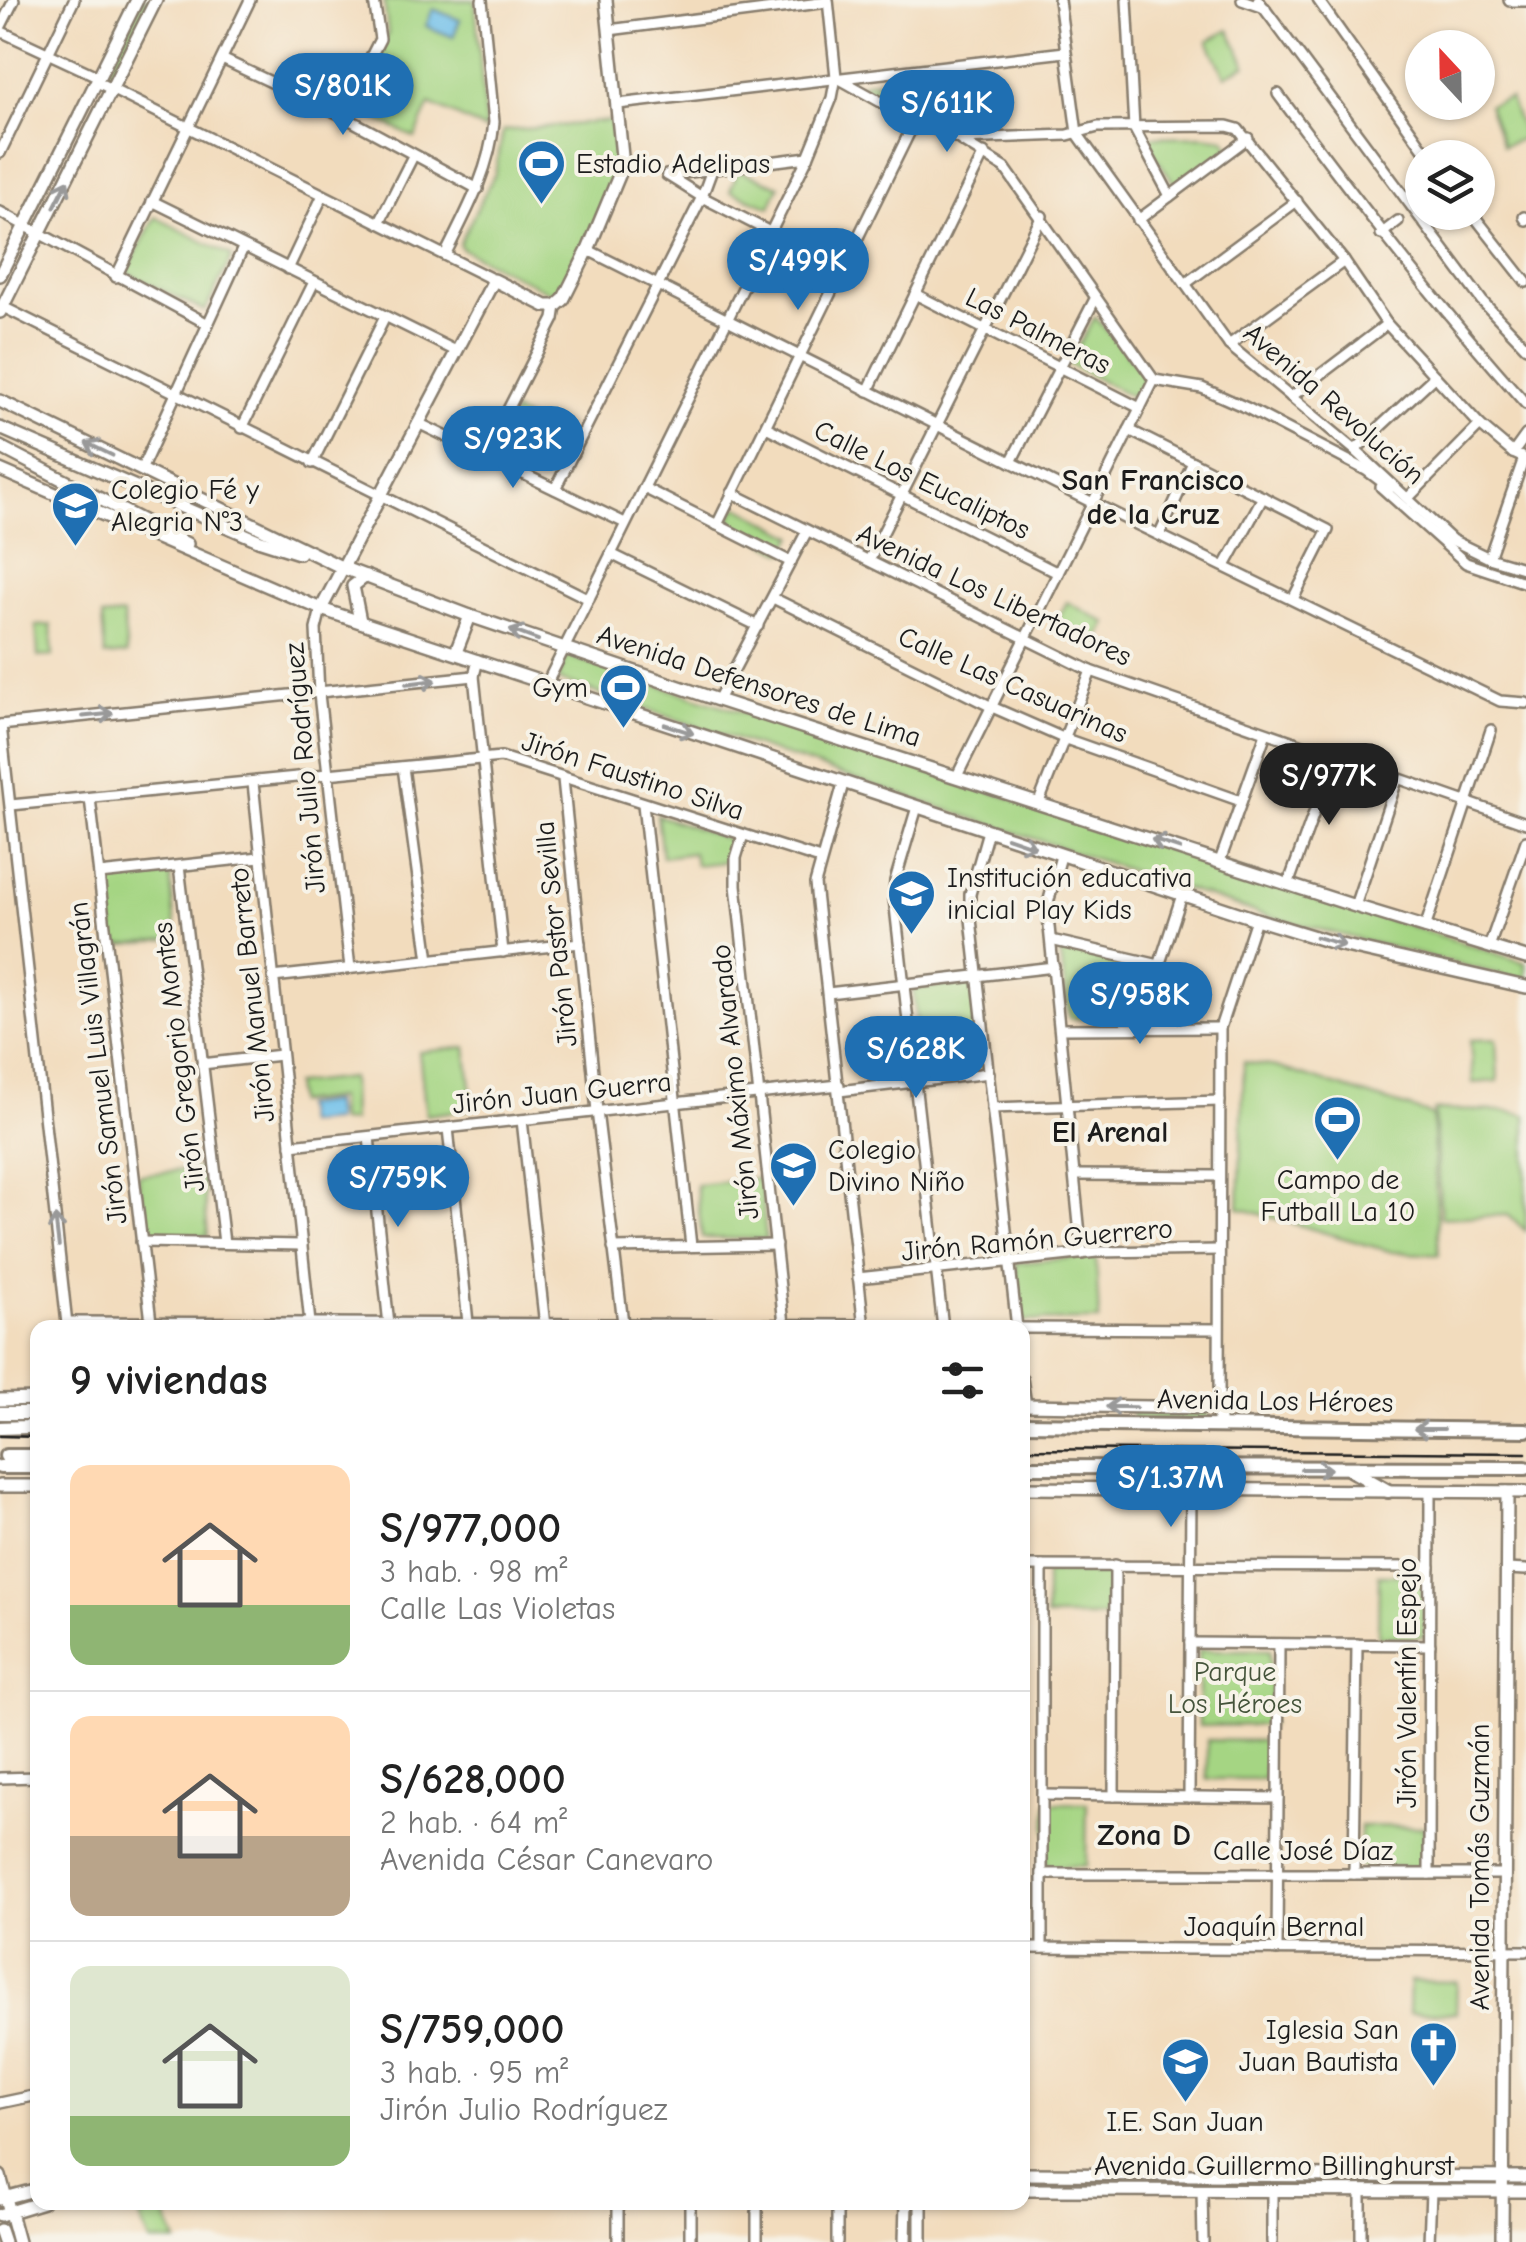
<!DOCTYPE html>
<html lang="es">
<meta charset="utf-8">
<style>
:root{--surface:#fff;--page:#f2f2f2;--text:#222;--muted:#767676;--line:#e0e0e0;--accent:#1f6fb2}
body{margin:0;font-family:"Comic Neue",sans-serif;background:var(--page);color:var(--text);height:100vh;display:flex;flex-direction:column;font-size:38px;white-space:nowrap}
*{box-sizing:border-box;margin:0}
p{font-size:32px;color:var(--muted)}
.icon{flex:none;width:55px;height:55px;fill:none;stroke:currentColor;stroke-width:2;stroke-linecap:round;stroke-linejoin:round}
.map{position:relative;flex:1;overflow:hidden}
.panel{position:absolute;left:30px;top:1320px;width:1000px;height:890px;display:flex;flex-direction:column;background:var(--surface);border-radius:20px;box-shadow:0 2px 8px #0004}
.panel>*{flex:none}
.needle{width:65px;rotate:338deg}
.buttons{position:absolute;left:1405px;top:30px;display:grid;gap:20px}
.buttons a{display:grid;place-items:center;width:90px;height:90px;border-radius:50%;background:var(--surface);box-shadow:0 2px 8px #0004;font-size:50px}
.price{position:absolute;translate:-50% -85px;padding:0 22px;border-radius:35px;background:var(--accent);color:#fff;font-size:32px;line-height:65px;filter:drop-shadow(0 2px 5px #0008)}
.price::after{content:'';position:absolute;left:50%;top:60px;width:30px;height:22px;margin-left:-15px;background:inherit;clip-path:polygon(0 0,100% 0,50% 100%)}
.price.current{background:#222;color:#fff}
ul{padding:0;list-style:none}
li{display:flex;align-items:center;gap:30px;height:250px;padding:0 40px}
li+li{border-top:2px solid var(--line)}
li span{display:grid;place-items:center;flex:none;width:280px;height:200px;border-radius:20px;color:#555}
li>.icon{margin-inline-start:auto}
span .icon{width:120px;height:120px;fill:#fffc;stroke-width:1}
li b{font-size:42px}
h2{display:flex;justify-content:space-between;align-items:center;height:120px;padding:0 40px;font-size:42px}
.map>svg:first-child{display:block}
.green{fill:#a5d583;stroke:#607850;stroke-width:2.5}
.water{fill:#6fc0ea;stroke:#466e83;stroke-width:2.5}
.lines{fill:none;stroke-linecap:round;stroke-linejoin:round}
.street-casing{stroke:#877c6c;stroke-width:14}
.secondary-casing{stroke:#877c6c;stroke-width:16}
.primary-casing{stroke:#877c6c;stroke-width:18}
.street{stroke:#fff;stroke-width:9}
.secondary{stroke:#fff;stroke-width:11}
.primary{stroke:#fff;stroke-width:12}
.rail{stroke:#1c1c1c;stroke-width:2.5}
.oneway{stroke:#999}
.labels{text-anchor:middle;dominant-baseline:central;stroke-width:8;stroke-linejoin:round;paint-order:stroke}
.poi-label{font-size:28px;fill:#1c1c1c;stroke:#f7f3e8;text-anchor:start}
.street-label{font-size:28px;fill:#1c1c1c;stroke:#f7f3e8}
.park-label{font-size:28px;fill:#45543b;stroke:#f7f3e8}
.neighbourhood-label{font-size:30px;font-weight:bold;fill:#1c1c1c;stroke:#f7f3e8}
</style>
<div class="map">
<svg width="1526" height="2242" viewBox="0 0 1526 2242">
<rect width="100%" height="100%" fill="#f7f3e8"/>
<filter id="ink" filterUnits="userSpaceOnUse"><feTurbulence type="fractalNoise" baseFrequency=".01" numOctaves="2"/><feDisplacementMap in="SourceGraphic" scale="20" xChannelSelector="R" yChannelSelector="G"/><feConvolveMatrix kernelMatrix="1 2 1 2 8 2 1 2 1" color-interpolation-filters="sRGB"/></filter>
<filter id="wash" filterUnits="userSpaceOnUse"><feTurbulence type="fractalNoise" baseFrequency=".0048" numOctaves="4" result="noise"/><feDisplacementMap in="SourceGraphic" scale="40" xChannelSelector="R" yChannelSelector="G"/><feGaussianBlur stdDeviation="2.25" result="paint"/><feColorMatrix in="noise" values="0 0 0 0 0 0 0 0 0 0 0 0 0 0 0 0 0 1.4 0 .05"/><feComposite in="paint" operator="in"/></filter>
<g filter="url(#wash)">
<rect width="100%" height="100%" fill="#f2dcbd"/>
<g class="green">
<path d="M142 0H152L113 82 106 76Z"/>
<path d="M384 0H475L486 130 430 104 415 138 352 107 388 34Z"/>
<path d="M1229 30 1246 65 1225 76 1208 41Z"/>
<path d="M912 78 909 113 860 85 866 82Z"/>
<path d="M1510 98 1524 138 1503 146 1488 105Z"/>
<path d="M611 121C613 139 617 158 614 176 605 217 580 255 561 291L554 294 462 249 459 244 495 173 503 131Z"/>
<path d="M1203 136 1225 139 1231 149 1176 186 1142 137Z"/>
<path d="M738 170 779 186 770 207 730 191Z"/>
<path d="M155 217 232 256 205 311 126 272Z"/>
<path d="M1095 317 1144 373V382L1133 397 1068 364Z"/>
<path d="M514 412 570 442 552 474 497 445Z"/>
<path d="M737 506 794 536 784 553 728 523Z"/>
<path d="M1067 602 1107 623 1094 647 1054 626Z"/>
<path d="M123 615 127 654 105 656 102 617Z"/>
<path d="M51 625 53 656 38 657 36 626Z"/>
<path d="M567 656 1526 963V981L1266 916 558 680Z"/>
<path d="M657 815 731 840 724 862 695 865 693 853 662 857Z"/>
<path d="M170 874 176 939 114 946 107 881Z"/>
<path d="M1063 947 1153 970 1138 1019 1069 1018 1060 949Z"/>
<path d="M973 982 983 1067 922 1074 913 989Z"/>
<path d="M1496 1039 1498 1081 1473 1083 1470 1040Z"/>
<path d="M466 1047 474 1109 426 1115 419 1052Z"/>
<path d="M1244 1062 1276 1067 1432 1115 1439 1255 1392 1252 1239 1208Z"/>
<path d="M351 1078 352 1121 339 1122 338 1098 296 1103 294 1084Z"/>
<path d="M1434 1110 1507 1111 1526 1115V1231L1508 1215 1441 1218Z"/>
<path d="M202 1168 208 1236 146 1235 138 1175Z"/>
<path d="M761 1178 766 1239 702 1238 696 1185Z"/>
<path d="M1096 1256 1099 1320 1022 1321 1016 1263Z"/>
<path d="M1133 1411 1208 1412V1420L1132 1419Z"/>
<rect x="1046" y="1572" width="64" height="45"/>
<path d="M1379 1575H1424V1637H1378Z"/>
<path d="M1199 1650H1270L1271 1725 1199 1726Z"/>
<path d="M1207 1740 1265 1741 1264 1779H1207Z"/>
<path d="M1047 1803H1087L1086 1866H1046Z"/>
<path d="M1360 1826 1424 1827V1868L1359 1867Z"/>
<path d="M1410 1981 1457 1982 1456 2013H1409Z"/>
<path d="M163 2209 177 2242H150L140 2218Z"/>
</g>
<g class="water">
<path d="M433 9 460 20 453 37 426 26Z"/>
<path d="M333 1102 335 1121 305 1124 302 1106Z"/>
</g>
</g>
<g filter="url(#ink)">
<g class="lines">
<defs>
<g id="street">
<path d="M1059 0 1077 133 1229 345 1355 450 1452 540 1489 558 1526 569"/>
<path d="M1127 0 1134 128 1170 196"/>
<path d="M1242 0 1265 8"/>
<path d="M1258 0 1482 301 1526 347"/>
<path d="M1318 0 1430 158"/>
<path d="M0 28 14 0"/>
<path d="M609 30 828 2"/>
<path d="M0 31 99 77"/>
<path d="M222 59 341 115 478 189"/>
<path d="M836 77 915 121 960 139 1068 135 1098 127 1227 126 1238 129 1344 261 1387 324 1480 425 1513 453 1526 459"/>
<path d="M97 82 494 280"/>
<path d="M1278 94C1357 201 1437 305 1526 404"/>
<path d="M618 104 1065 52"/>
<path d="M341 115 380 39 374 0"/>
<path d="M960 140 1005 168 1154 380"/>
<path d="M0 153 74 0"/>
<path d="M667 175 808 157"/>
<path d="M667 175 702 197 770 232"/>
<path d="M152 201 456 351"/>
<path d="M0 212 208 324"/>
<path d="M1471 212 1526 282"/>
<path d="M1524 217 1526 220"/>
<path d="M1138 220 1248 138"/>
<path d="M379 223 413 156"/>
<path d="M1381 234 1398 221"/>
<path d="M588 250 1093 503 1500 701 1526 703"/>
<path d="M445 255C466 213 490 170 494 122L482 0"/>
<path d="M288 269 323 195"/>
<path d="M116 277 250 0"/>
<path d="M1185 284 1297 201"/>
<path d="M915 294 1140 408"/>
<path d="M3 307 589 599"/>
<path d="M1229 345 1344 261"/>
<path d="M1154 380 1202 388 1247 408 1366 470 1390 488"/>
<path d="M868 391 984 153"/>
<path d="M1291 397 1387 324"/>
<path d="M418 423 625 523"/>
<path d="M766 427 1058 573"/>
<path d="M242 428 314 282"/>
<path d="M1129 430 1328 530 1293 599"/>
<path d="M1355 450 1435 376"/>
<path d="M1513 453 1526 435"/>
<path d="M485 455 554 319 556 306"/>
<path d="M1011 462 1095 299"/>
<path d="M312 463 385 317"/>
<path d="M141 470 243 248"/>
<path d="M1381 487 1466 563 1526 583"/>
<path d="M644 488 791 562"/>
<path d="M555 489 702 197 713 167"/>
<path d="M732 493 1091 671 1526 823"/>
<path d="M1408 498 1480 425"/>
<path d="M717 525 915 121 924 69"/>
<path d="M1160 534 1193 462"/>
<path d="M611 554 758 626"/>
<path d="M1489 558 1524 458"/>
<path d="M869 560 1042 216"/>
<path d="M1225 566 1263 497"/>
<path d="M773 598 992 707 1063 738 1241 801"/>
<path d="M321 609 316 629 319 694 350 968"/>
<path d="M478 660 474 676 503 952"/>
<path d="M546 685 808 157 832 98 836 77 828 0"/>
<path d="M718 700 807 531"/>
<path d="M0 725 474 676"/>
<path d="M1 725 67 1324"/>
<path d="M403 767 429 960"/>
<path d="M957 776 1154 380"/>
<path d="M563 779 597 1111 623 1323"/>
<path d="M253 783 310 1323"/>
<path d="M843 784 815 884 864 1328"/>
<path d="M90 798 151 1322"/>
<path d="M1039 802 1091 671"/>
<path d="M643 804 691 1246"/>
<path d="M11 805 501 757 820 859"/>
<path d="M917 807 895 881 894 898 943 1328"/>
<path d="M988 831 970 894V910L1017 1328"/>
<path d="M743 835 736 858V885L784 1324"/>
<path d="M1061 856 1047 907 1082 1254"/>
<path d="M1220 861 1266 733"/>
<path d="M179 866 224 1243"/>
<path d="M99 874 260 857"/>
<path d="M1288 885 1334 757"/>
<path d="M1355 906 1397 780"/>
<path d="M1425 928 1491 730"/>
<path d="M1051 940 1159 965"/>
<path d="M1489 947 1526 841"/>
<path d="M273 977 580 943"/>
<path d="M828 993 1054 967"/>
<path d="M1139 1028 1182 895"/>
<path d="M1061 1029 1220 1028"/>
<path d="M202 1064 281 1055"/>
<path d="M839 1091 989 1073"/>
<path d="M992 1108 1220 1101"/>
<path d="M522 1120 545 1326"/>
<path d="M448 1128 468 1323"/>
<path d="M369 1137 389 1325"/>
<path d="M291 1145 839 1085"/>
<path d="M1075 1175 1219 1176"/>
<path d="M141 1242 302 1245"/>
<path d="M613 1248 776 1245"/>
<path d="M858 1278 1097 1252 1219 1250"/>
<path d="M67 1322 864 1325"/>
<path d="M1022 1328 1218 1329"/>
<path d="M1022 1378 1026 1405"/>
<path d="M1219 1408 1220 1028 1256 919"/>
<path d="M1022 1566 1430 1567"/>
<path d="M1506 1569 1526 1570"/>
<path d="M1190 1643 1430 1645"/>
<path d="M0 1778 38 1777"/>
<path d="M1042 1795 1278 1798"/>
<path d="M1114 1796 1115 1565"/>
<path d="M1189 1797 1191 1491"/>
<path d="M1042 1874H1505"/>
<path d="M1354 1874 1357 1644"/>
<path d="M1429 1874 1430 1492"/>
<path d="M1022 1948 1526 1951"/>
<path d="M1042 1948V1566"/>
<path d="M1277 1950 1279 1644"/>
<path d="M0 2103 38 2095"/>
<path d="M1202 2191 1203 2242"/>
<path d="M1272 2192V2242"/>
<path d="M1361 2192V2242"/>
<path d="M618 2202V2242"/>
<path d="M690 2202V2242"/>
<path d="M837 2202V2242"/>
<path d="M757 2242V2202"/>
<path d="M1429 2242 1431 2191"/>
</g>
<g id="secondary">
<path d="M1510 0H1526"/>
<path d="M0 275 137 0"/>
<path d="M0 312 156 0"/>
<path d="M0 401 341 567 470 616 718 700 1355 906 1526 958"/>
<path d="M0 428 258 540 299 553"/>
<path d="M0 447 187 544"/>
<path d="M0 470 321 609 1256 919 1341 945 1526 987"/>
<path d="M321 609 494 280 546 306H556L563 300 588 250 623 166 606 0"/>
<path d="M360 621 353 586 366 576"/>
<path d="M456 652 470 616"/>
<path d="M0 1400 38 1399"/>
<path d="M1022 1405 1219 1408V1426"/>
<path d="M0 1486H38"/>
<path d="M1022 1488 1526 1492"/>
<path d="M1022 2174 1526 2177"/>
<path d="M0 2176 18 2242"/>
<path d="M1022 2190 1526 2191"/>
<path d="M0 2199 38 2189"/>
<path d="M0 2215 43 2202"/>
<path d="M0 2230 4 2242"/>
<path d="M905 2242 906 2202"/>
<path d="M921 2242V2202"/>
<path d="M1502 2242 1507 1492"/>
</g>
<g id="primary">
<path d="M0 1413H38"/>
<path d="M1022 1424 1526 1430"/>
<path d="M0 1428 27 1427 38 1420"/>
<path d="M6 1456H38"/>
<path d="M0 1467H38"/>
<path d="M1022 1467 1526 1468"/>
<path d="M1351 1470 1388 1491"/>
</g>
</defs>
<use href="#street" class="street-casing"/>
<use href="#secondary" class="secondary-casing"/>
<use href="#primary" class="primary-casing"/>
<use href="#street" class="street"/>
<use href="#secondary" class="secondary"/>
<use href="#primary" class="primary"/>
<g class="rail">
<path d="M0 1436 38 1437"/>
<path d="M1022 1449 1526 1453"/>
</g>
</g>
<defs><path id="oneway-shaft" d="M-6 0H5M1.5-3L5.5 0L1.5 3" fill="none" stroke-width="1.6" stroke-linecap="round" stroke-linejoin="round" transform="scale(2.5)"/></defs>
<g class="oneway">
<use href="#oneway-shaft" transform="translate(61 194) rotate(-63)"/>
<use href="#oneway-shaft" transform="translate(99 449) rotate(-154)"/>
<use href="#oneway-shaft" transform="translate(524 635) rotate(-160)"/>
<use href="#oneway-shaft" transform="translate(421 682) rotate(-7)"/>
<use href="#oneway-shaft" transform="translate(98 715) rotate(-6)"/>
<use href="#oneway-shaft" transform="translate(679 729) rotate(18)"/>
<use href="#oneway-shaft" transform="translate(1021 842) rotate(19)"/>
<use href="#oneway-shaft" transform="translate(1166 844) rotate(-162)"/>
<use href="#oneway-shaft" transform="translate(1330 941) rotate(16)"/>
<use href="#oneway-shaft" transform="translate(57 1231) rotate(-97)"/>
<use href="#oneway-shaft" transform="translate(1121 1407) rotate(-179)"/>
<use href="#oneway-shaft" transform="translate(1429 1429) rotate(-180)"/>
<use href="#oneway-shaft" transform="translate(1316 1469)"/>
</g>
</g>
<defs>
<symbol id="stadium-pin" viewBox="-11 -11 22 30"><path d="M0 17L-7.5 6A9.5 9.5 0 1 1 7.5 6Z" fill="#1f6fb2" stroke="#f7f3e8"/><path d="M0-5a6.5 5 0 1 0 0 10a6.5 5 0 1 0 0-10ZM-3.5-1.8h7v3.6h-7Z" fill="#fff"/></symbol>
<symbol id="school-pin" viewBox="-11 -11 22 30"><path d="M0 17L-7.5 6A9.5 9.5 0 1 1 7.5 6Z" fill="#1f6fb2" stroke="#f7f3e8"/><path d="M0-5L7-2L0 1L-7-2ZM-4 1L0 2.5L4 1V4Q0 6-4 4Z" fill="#fff"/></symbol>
<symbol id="church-pin" viewBox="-11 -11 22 30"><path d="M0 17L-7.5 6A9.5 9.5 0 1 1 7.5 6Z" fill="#1f6fb2" stroke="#f7f3e8"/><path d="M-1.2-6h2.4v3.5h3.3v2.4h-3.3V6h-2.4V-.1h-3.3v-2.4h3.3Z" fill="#fff"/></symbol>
</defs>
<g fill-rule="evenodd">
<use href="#stadium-pin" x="514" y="136" width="55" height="75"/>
<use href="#school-pin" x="48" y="478" width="55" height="75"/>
<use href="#stadium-pin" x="596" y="660" width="55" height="75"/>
<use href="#school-pin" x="884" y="866" width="55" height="75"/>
<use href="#stadium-pin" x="1310" y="1092" width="55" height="75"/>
<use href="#school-pin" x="766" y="1138" width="55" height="75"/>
<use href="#church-pin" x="1406" y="2018" width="55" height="75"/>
<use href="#school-pin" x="1158" y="2034" width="55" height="75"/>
</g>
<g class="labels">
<g class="poi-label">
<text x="576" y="164">Estadio Adelipas</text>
<text x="111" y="490">Colegio Fé y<tspan x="111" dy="32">Alegria N°3</tspan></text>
<text x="588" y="688" text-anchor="end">Gym</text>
<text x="947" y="878">Institución educativa<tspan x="947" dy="32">inicial Play Kids</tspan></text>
<text x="828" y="1150">Colegio<tspan x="828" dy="32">Divino Niño</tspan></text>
<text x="1338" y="1180" text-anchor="middle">Campo de<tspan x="1338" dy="32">Futball La 10</tspan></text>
<text x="1399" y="2030" text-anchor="end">Iglesia San<tspan x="1399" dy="32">Juan Bautista</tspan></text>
<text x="1185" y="2122" text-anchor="middle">I.E. San Juan</text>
</g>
<g class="street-label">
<text transform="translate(1038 331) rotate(27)">Las Palmeras</text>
<text transform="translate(1334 404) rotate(41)">Avenida Revolución</text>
<text transform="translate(922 480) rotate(26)">Calle Los Eucaliptos</text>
<text transform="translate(994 595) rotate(25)">Avenida Los Libertadores</text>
<text transform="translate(1013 685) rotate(24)">Calle Las Casuarinas</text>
<text transform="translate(759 686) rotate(18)">Avenida Defensores de Lima</text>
<text transform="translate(305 768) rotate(-95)">Jirón Julio Rodríguez</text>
<text transform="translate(633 776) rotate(18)">Jirón Faustino Silva</text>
<text transform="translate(556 934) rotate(-96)">Jirón Pastor Sevilla</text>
<text transform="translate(252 995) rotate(-96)">Jirón Manuel Barreto</text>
<text transform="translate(179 1057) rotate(-97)">Jirón Gregorio Montes</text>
<text transform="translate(98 1063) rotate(-97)">Jirón Samuel Luis Villagrán</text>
<text transform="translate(735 1082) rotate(-96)">Jirón Máximo Alvarado</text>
<text transform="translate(562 1093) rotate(-6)">Jirón Juan Guerra</text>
<text transform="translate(1037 1240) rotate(-5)">Jirón Ramón Guerrero</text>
<text transform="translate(1275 1401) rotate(1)">Avenida Los Héroes</text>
<text transform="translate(1407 1683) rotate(-90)">Jirón Valentín Espejo</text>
<text x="1303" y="1851">Calle José Díaz</text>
<text transform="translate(1480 1867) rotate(-90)">Avenida Tomás Guzmán</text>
<text x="1274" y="1927">Joaquín Bernal</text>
<text x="1274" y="2166">Avenida Guillermo Billinghurst</text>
</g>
<g class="park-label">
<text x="1235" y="1672">Parque<tspan x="1235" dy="32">Los Héroes</tspan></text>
</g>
<g class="neighbourhood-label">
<text x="1153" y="480">San Francisco<tspan x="1153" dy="34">de la Cruz</tspan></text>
<text x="1110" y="1132">El Arenal</text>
<text x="1144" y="1835">Zona D</text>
</g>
</g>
</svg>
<div class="buttons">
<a><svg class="needle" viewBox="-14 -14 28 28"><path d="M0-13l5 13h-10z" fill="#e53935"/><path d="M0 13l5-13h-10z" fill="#767676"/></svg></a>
<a><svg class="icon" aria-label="layers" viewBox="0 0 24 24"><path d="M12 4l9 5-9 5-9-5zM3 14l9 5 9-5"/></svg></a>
</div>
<b class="price" style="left:343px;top:138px">S/801K</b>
<b class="price" style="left:947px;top:155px">S/611K</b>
<b class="price" style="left:798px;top:313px">S/499K</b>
<b class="price" style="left:513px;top:491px">S/923K</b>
<b class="price current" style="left:1329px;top:828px">S/977K</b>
<b class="price" style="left:1140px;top:1047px">S/958K</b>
<b class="price" style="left:916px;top:1101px">S/628K</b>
<b class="price" style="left:398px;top:1230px">S/759K</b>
<b class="price" style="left:1171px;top:1530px">S/1.37M</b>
<section class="panel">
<h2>9 viviendas<svg class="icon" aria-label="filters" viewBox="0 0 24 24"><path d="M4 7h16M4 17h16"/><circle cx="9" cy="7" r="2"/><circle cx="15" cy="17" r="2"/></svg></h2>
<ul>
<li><span style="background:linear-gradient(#ffd9b3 70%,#8fb573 0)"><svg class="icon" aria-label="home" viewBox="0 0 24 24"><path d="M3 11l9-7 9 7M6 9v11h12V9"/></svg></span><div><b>S/977,000</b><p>3 hab. · 98 m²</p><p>Calle Las Violetas</p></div></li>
<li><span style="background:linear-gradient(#ffd9b3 60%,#b9a48a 0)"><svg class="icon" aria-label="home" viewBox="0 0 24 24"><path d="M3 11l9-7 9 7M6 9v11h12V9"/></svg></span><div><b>S/628,000</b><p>2 hab. · 64 m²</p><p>Avenida César Canevaro</p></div></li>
<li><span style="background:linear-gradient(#dfe7d0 75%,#8fb573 0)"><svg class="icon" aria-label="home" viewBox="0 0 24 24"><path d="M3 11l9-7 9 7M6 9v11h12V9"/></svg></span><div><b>S/759,000</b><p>3 hab. · 95 m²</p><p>Jirón Julio Rodríguez</p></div></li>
</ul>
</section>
</div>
